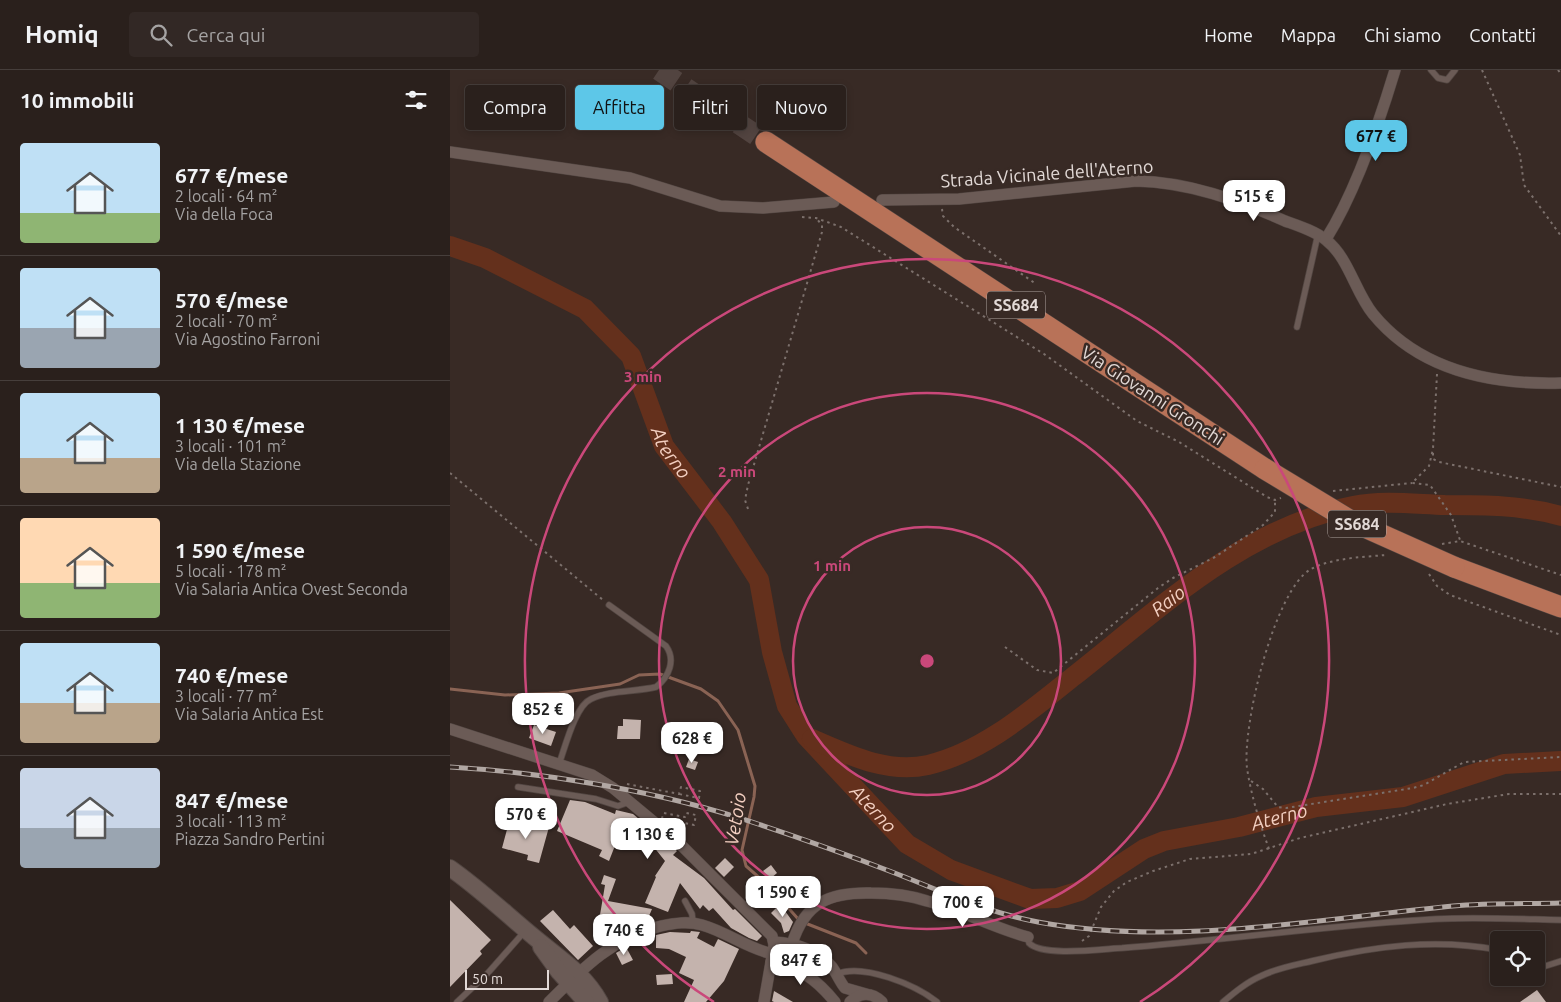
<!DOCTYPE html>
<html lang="it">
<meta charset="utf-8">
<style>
:root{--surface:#2a201c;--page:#322825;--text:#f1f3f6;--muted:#a5a3a3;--line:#463e3b;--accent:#5dc7e8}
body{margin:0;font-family:Ubuntu,sans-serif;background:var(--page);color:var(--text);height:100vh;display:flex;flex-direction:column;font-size:19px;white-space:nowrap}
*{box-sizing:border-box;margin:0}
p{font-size:16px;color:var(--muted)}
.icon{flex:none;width:28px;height:28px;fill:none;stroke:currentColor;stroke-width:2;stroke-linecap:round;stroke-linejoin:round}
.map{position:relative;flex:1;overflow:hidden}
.details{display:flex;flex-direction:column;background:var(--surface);width:450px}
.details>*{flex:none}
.guide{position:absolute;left:15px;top:15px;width:475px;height:45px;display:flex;gap:10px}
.fabs{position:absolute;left:1040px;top:861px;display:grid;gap:10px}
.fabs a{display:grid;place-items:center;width:55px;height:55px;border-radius:5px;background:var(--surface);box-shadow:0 2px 8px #0003,0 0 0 1px var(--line);font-size:25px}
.scale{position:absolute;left:15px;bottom:12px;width:84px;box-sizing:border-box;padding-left:5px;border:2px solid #e2d9d6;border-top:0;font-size:14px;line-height:18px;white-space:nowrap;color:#e2d9d6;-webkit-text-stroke:4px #382a25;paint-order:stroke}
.price{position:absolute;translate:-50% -42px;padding:0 11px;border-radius:10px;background:#fff;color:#222;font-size:16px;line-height:32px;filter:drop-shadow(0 1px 2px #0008)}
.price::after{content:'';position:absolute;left:50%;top:30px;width:15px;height:11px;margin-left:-8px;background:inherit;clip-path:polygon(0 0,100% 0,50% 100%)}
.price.on{background:var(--accent);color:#111}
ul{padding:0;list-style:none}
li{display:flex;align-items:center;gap:15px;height:125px;padding:0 20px}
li+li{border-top:1px solid var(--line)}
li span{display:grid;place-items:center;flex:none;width:140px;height:100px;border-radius:5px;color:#555}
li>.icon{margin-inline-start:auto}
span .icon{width:60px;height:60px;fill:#fffc;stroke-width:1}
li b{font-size:21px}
h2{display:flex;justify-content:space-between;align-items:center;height:60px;padding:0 20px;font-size:21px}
.tag{padding:0 18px;border-radius:5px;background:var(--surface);box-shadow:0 2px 8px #0003,0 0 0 1px var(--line);font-size:18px;line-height:45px}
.tag.on{background:var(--accent);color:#111}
header{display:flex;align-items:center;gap:30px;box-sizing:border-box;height:70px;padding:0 25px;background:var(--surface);border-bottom:1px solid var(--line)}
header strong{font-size:24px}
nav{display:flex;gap:28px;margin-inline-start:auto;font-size:18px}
.search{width:350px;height:45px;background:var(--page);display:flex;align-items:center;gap:12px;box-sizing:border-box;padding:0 18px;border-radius:5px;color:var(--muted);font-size:19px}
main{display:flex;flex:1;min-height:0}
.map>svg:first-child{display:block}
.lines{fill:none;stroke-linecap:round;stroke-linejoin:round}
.stream{stroke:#8a6354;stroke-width:3}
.river{stroke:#64301c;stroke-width:20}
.building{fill:#c4b3ad}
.highway-tunnel{stroke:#524440;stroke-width:21;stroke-dasharray:21 11;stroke-linecap:butt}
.lane-casing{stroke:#524642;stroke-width:7}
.street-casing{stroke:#524642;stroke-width:12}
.secondary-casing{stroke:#524642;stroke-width:18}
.highway-casing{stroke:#524642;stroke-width:22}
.path{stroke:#7c706c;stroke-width:2;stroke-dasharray:2.5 4;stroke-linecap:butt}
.lane{stroke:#6b5b56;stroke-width:5.5}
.street{stroke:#6b5b56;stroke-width:11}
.secondary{stroke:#6b5b56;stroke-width:16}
.highway{stroke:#b87258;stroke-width:21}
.rail-casing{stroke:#b1a7a3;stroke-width:5}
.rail{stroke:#382a25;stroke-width:3;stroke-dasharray:9;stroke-linecap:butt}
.highway-bridge-casing{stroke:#524642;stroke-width:22;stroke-linecap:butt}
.highway-bridge{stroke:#b87258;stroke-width:21}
.ring{fill:none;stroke:#ca487a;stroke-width:2.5}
.labels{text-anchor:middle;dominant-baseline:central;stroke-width:5;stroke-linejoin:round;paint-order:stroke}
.shield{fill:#382a25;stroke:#afa4a1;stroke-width:1}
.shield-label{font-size:16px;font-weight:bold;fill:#e2d9d6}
.street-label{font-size:18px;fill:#e2d9d6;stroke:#382a25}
.water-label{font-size:19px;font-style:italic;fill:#f3cfc1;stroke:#382a25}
.centre{fill:#ca487a;stroke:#382a25;stroke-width:2.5}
.ring-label{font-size:15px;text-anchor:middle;font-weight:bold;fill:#ca487a;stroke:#382a25;stroke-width:5;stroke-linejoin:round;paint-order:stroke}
</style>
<header>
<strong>Homiq</strong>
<div class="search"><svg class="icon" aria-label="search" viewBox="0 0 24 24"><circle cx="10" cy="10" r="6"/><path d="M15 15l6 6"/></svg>Cerca qui</div>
<nav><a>Home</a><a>Mappa</a><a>Chi siamo</a><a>Contatti</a></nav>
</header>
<main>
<section class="details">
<h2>10 immobili<svg class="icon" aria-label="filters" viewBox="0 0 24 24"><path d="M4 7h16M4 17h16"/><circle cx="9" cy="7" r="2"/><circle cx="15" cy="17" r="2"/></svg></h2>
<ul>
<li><span style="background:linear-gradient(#bfe0f5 70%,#8fb573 0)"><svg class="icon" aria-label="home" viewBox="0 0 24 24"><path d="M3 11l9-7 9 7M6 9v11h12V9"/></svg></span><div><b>677 €/mese</b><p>2 locali · 64 m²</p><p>Via della Foca</p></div></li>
<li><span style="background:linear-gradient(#bfe0f5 60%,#9aa5b1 0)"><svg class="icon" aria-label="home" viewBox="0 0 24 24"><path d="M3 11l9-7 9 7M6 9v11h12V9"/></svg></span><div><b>570 €/mese</b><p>2 locali · 70 m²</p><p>Via Agostino Farroni</p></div></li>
<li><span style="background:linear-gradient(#bfe0f5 65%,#b9a48a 0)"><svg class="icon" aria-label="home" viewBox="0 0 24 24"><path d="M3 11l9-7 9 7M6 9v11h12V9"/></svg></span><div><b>1 130 €/mese</b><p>3 locali · 101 m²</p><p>Via della Stazione</p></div></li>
<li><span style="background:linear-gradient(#ffd9b3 65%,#8fb573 0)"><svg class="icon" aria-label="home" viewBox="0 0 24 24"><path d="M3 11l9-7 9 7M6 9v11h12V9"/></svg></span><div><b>1 590 €/mese</b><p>5 locali · 178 m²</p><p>Via Salaria Antica Ovest Seconda</p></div></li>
<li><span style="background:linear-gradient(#bfe0f5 60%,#b9a48a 0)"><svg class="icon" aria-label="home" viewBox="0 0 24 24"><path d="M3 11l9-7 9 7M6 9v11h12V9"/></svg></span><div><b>740 €/mese</b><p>3 locali · 77 m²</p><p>Via Salaria Antica Est</p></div></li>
<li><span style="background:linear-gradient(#c9d6e8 60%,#9aa5b1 0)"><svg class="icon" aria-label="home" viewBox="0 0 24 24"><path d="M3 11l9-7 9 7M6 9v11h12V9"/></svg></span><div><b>847 €/mese</b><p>3 locali · 113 m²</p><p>Piazza Sandro Pertini</p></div></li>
</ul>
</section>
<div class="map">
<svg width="1111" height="932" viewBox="0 0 1111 932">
<rect width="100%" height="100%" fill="#382a25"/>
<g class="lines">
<g class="stream">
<path d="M0 619 55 625 109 623 170 614 189 605 210 604 251 619 268 631 288 660 305 716 304 727 292 780 296 796 320 817 349 850"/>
<path d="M355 853 406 873 416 883"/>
</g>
<g class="river">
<path id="s1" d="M0 176 35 188 135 239 181 286 214 376 272 452 309 510 322 582 337 636 356 666 457 774 501 800 580 829 607 828 630 821 694 779 714 771 789 757 866 737 953 727 1054 694 1111 691"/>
<path id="s2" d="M362 669C399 685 437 704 478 695 533 682 580 641 624 606 709 539 793 458 903 436 933 430 964 434 995 435 1034 435 1072 435 1111 446"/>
</g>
</g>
<g class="building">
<path d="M173 649 191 650 190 669H167L168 656H173Z"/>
<path d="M84 655 106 662 101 676 79 668Z"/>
<path d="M239 689 248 692 245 700 236 697Z"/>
<path d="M120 730 135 732 165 744 166 740 183 744 223 778 227 781 223 785 254 808 283 840 285 839 312 866 307 871 299 868 281 858 263 838 259 841 253 835 250 839 230 813 218 842 195 833 206 807 205 806 215 791 199 771 194 780 168 768 159 791 149 786 152 780 107 761Z"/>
<path d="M59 752 79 758 80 752 99 757 89 793 77 790 78 785 52 778Z"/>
<path d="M275 788 284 797 274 807 265 798Z"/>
<path d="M321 795 327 803 320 809 313 801Z"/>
<path d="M154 805 166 809 158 831 202 839 196 853 180 848 178 857 149 851 155 815 151 814Z"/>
<path d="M0 830 41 870 30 881 32 884 0 917Z"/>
<path d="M330 834 343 852 339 861 334 863 331 853 321 843Z"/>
<path d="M103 840 120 859 124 855 143 876 128 890 90 851Z"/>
<path d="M241 861 250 862 247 868 264 877 268 869 289 879 274 911 256 932H234L244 910 229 903 236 887 219 879 206 878V865L220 862 240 863Z"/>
<path d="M176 877 183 890 172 895 166 883Z"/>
<path d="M222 904 223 914 207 915 206 905Z"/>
<path d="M1087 920 1096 932H1070Z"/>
<path d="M324 921 343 932H324L322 931Z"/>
</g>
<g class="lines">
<path class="highway-tunnel" d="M209 0 316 72"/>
<defs>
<g id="lane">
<path d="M981 0 988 8 997 10 1005 0"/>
<path d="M847 257 868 164"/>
<path d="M109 694C115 678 125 636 141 629 160 620 185 622 206 617 219 607 226 590 216 576L159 535"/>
<path d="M68 717 146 729 168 736 179 732"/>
<path d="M235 831 242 844 243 853"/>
<path d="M578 867 579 873C592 887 652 879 672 878 776 870 881 855 986 849 1027 847 1069 849 1111 850"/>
<path d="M1086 899 1111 891"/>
<path d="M387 904C413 893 466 915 487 932"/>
<path d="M7 932 37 904 75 861"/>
<path d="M773 932C785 922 797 912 811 906 827 898 845 895 862 891 924 876 986 868 1049 880"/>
</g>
<g id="street">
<path d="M0 82 180 108 270 136 313 138 384 132"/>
<path d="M432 130 509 129 686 111C738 112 788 130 835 151 849 156 865 161 876 170 899 188 905 222 923 244 969 300 1041 315 1111 313"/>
<path d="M876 169C905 123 929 53 945 0"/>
<path d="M0 659 142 705 163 718 228 772 322 866 324 875 314 932"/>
<path d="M324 872C345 873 369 880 382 897 387 904 390 912 395 918L416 924"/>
<path d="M342 874C355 832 380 822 421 823 440 823 459 825 477 831 512 840 543 858 578 867"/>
<path d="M321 892C350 897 367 910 385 932"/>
<path d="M99 932C132 899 163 867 211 856 225 853 238 851 252 855 277 862 298 879 323 884"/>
<path d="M400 932C410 922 422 922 432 932"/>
</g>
<g id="secondary">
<path d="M0 798C30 819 56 844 84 867 109 888 134 903 150 932"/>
<path d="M91 877 109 902 136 932"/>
</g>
<g id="highway">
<path d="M316 72 815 399"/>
<path d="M1004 497 1111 537"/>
</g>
</defs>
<use href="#lane" class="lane-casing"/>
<use href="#street" class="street-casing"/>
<use href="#secondary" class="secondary-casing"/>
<use href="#highway" class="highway-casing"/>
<g class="path">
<path d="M1032 0 1070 85 1074 115 1111 166"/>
<path d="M1108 0 1111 4"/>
<path d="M492 139 493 146 504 157 586 214"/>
<path d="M352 147 366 148 391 157 594 284 687 351 729 372 817 427 825 430 831 428"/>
<path d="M987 304 983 379 979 396 962 413 980 415 1001 445 1010 470"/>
<path d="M983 383V389L989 392 1111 417"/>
<path d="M0 403 153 530"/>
<path d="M883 421 962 413"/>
<path d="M298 439 295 430 298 415 372 162V155L366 148"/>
<path d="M992 474 1010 471 1111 505"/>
<path d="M979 504 987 516 1000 525 1111 565"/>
<path d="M555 577 587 600 603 603 708 518 723 508 765 487 813 455 825 442V430"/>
<path d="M801 711 813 719 828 737 836 738 963 718 974 715 1014 692 1111 687"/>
<path d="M177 714 229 724 231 717 250 721 249 728 229 724"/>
<path d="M214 743 235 747 236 743 246 745 244 755 212 748Z"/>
<path d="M233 763 235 753"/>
<path d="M819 779C810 754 801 725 797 698 792 657 824 520 861 499 882 488 913 487 936 485"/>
<path d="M632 871 639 866 651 837 664 821 677 812 703 801 740 789 801 784 850 768 997 734 1059 724H1111"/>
</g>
<use href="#lane" class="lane"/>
<use href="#street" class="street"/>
<use href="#secondary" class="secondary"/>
<use href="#highway" class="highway"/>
<defs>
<path id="rail" d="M0 697C99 703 214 722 308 754 353 769 398 785 442 802 489 820 538 843 588 852 723 877 867 849 1003 836 1038 833 1075 834 1111 833"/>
</defs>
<use href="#rail" class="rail-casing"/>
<use href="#rail" class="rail"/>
<defs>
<path id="highway-bridge" d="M815 399 901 451 1004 497"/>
</defs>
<use href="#highway-bridge" class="highway-bridge-casing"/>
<use href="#highway-bridge" class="highway-bridge"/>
</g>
<g class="ring">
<circle cx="477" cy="591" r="134"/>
<circle cx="477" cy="591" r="268"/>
<path d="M264 932A402 402 0 1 1 690 932"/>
</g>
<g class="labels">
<g class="shield">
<rect x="537" y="221.5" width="58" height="27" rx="4"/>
<rect x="878" y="440.5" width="58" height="27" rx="4"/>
</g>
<g class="shield-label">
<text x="566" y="235">SS684</text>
<text x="907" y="454">SS684</text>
</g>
<g class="street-label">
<text transform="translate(597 103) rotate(-4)">Strada Vicinale dell'Aterno</text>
<text transform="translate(703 325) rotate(33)">Via Giovanni Gronchi</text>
</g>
<g class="water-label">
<text stroke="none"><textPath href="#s1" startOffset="320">Aterno</textPath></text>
<text stroke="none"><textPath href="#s2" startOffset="414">Raio</textPath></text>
<text stroke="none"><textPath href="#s1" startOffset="739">Aterno</textPath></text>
<text stroke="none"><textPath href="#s1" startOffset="1190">Aterno</textPath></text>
<text transform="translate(285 749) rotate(-81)">Vetoio</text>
</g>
</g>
<circle cx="477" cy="591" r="8" class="centre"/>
<g class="ring-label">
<text x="193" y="312">3 min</text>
<text x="287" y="407">2 min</text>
<text x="382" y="501">1 min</text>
</g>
</svg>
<div class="fabs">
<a><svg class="icon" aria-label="locate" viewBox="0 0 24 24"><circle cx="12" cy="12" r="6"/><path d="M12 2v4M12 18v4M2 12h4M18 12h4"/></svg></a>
</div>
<div class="scale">50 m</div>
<b class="price on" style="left:926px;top:92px">677 €</b>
<b class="price" style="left:804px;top:152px">515 €</b>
<b class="price" style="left:93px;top:665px">852 €</b>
<b class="price" style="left:242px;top:694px">628 €</b>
<b class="price" style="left:76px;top:770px">570 €</b>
<b class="price" style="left:198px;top:790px">1 130 €</b>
<b class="price" style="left:333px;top:848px">1 590 €</b>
<b class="price" style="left:513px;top:858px">700 €</b>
<b class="price" style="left:174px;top:886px">740 €</b>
<b class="price" style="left:351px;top:916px">847 €</b>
<div class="guide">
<a class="tag">Compra</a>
<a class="tag on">Affitta</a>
<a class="tag">Filtri</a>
<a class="tag">Nuovo</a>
</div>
</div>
</main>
